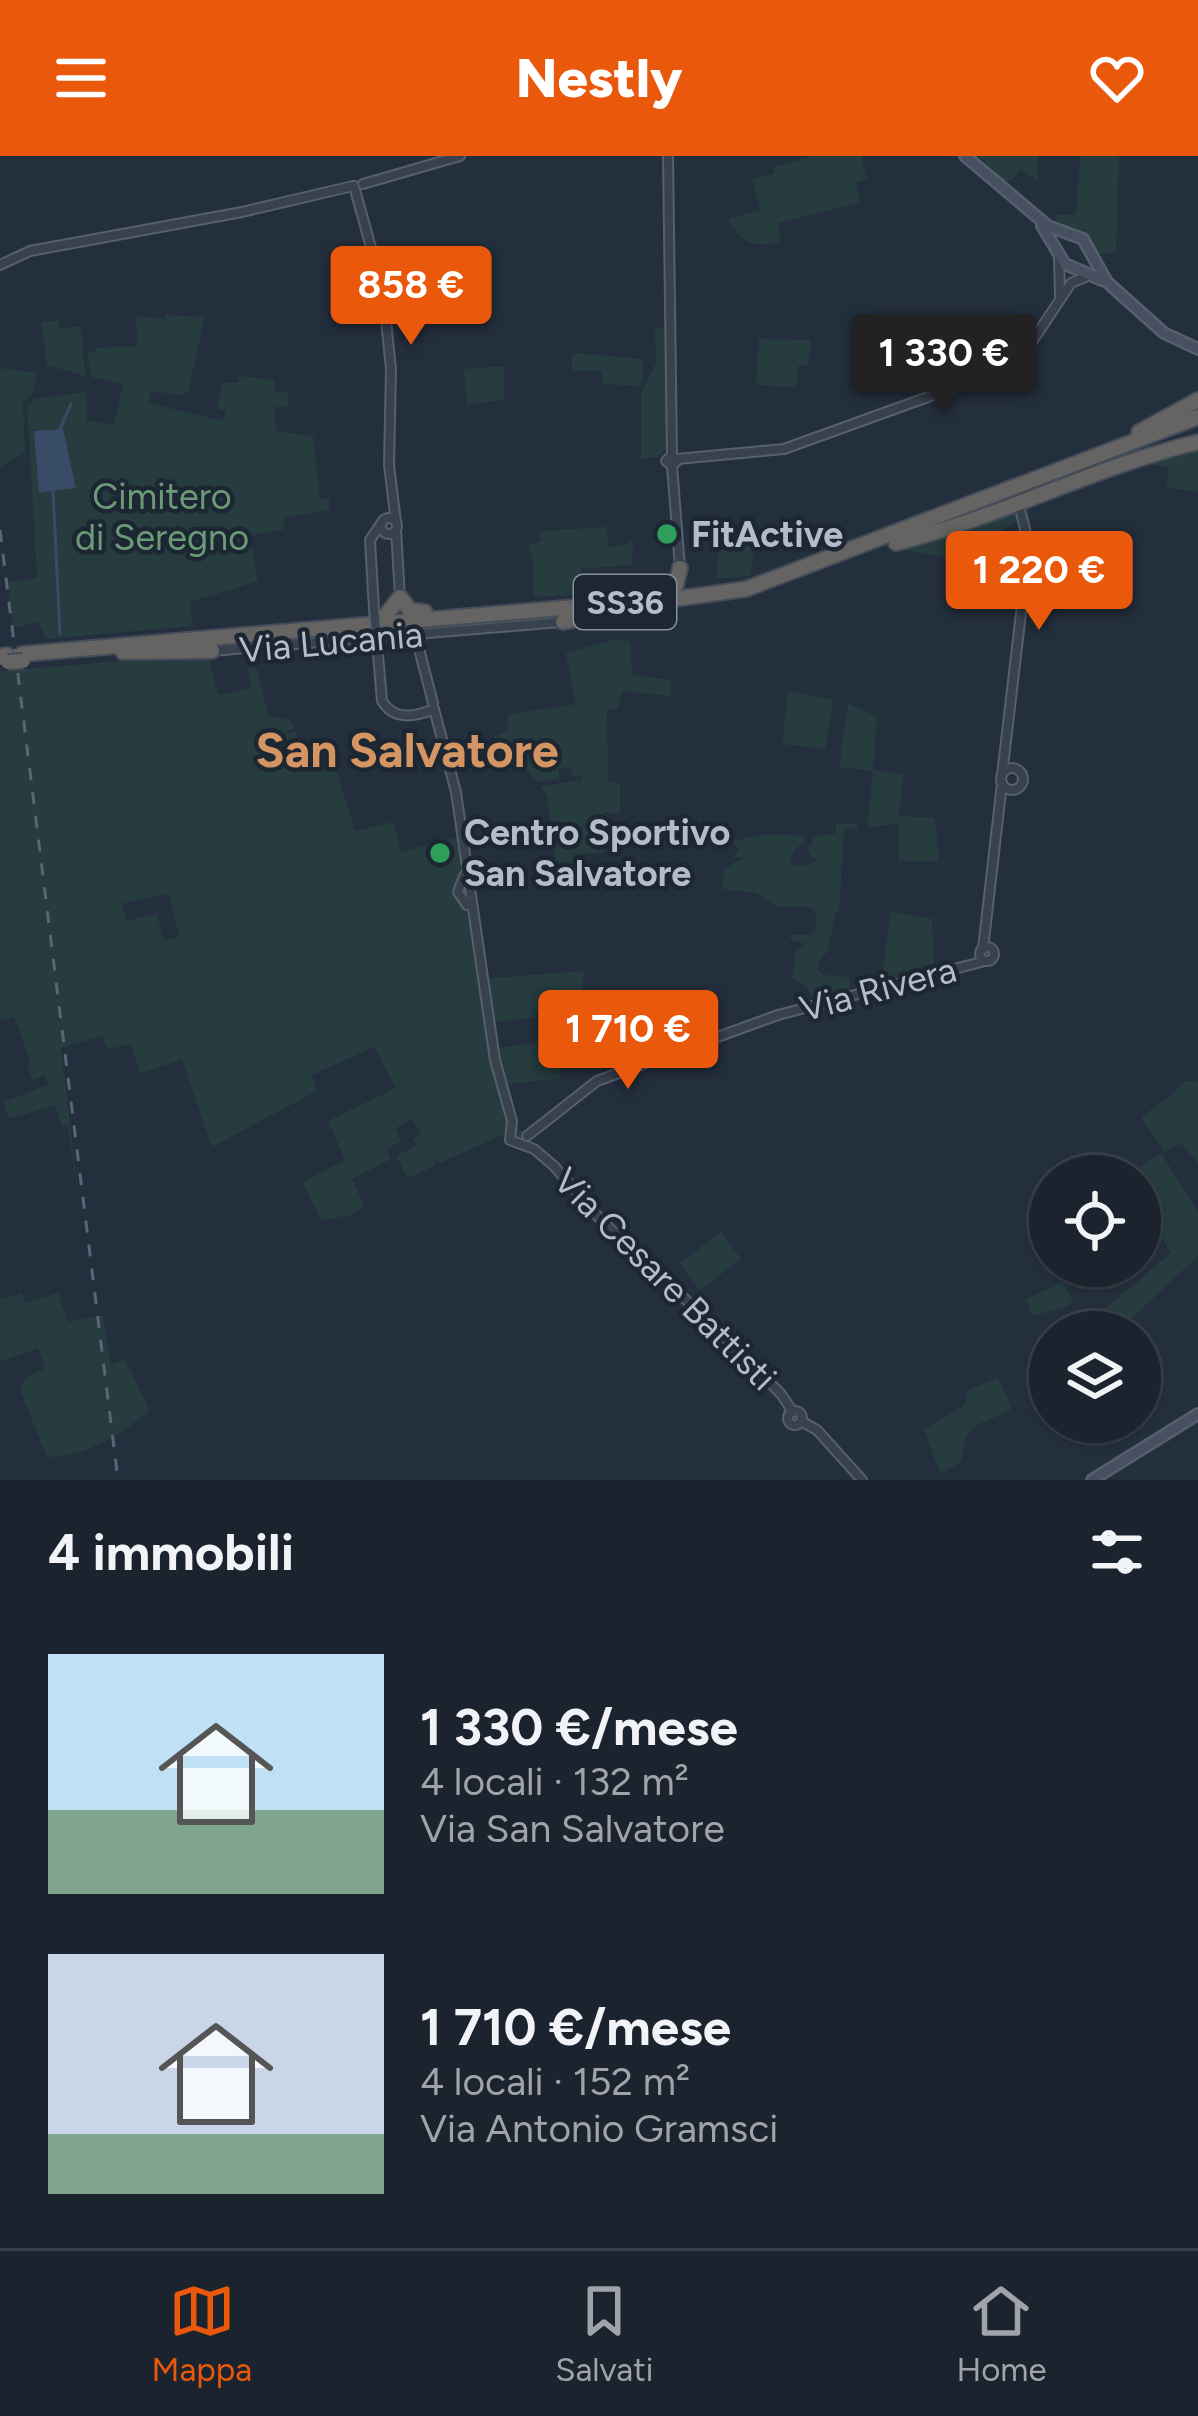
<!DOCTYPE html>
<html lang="it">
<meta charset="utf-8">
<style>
:root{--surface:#1b232e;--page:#282f3a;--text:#f1f3f6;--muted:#a0a4aa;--line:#39404a;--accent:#ea580c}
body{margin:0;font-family:Figtree,sans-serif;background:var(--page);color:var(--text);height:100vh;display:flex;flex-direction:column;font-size:45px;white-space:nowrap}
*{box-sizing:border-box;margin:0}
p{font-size:39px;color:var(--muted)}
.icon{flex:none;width:66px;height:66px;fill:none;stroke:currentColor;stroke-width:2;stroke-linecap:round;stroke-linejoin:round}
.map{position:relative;height:1324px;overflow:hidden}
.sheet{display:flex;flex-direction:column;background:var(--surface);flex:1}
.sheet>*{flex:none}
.buttons{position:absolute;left:1029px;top:999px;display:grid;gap:24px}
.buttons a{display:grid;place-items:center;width:132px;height:132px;border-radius:50%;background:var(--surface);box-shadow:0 3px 9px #0004,0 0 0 3px var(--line);font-size:60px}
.price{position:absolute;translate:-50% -102px;padding:0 27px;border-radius:12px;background:var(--accent);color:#fff;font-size:39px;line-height:78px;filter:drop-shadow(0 3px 6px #0008)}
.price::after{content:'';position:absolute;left:50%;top:72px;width:36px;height:27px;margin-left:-18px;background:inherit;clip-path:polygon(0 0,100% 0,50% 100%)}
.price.selected{background:#222;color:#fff}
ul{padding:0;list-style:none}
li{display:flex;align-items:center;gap:36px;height:300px;padding:0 48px}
li span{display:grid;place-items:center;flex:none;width:336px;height:240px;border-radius:0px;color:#555}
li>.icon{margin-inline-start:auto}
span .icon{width:144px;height:144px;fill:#fffc;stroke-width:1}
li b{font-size:51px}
h2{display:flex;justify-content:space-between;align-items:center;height:144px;padding:0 48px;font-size:51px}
header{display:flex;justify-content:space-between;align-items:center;height:156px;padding:0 48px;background:var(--accent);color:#fff;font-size:54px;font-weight:800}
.tab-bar{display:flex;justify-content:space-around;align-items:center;height:168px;border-top:3px solid var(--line);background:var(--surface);font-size:33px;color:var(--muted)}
.tab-bar a{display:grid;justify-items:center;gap:6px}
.tab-bar .selected{color:var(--accent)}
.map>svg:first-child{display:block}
.green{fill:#263c3f;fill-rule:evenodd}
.water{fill:#394c67}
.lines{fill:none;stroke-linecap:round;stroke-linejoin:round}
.stream{stroke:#394c67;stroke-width:3}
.tertiary-casing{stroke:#565f6c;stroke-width:12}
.secondary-casing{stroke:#565f6c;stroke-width:14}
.trunk-casing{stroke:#434c59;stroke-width:18}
.tertiary{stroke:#38414e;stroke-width:8}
.secondary{stroke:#465061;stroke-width:9}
.trunk{stroke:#656462;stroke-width:14}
.rail{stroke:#5a6575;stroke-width:3;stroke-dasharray:12 12;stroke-linecap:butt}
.tertiary-bridge-casing{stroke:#565f6c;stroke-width:12;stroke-linecap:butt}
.trunk-bridge-casing{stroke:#434c59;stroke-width:18;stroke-linecap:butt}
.tertiary-bridge{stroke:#38414e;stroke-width:8}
.trunk-bridge{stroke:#656462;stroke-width:14}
.leisure-dot{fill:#2e9e5b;stroke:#1d2633;stroke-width:4.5}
.labels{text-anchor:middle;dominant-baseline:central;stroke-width:9;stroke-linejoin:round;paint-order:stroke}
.shield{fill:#1d2633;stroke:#878f9c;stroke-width:3}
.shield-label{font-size:33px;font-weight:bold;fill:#b4bcc9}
.park-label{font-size:36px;fill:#6b9a76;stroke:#1d2633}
.poi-label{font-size:36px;font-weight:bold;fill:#b4bcc9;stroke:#1d2633;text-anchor:start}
.street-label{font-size:36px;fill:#b4bcc9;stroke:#1d2633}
.district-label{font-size:48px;font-weight:bold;fill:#d59563;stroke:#1d2633}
</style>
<header><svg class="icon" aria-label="menu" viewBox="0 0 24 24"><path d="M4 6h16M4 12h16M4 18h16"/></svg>Nestly<svg class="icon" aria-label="heart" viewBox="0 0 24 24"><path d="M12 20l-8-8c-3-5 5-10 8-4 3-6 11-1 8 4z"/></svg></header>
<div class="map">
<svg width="1198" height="1324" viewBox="0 0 1198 1324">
<rect width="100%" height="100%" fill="#242f3e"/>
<g class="green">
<path d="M815 0H861L867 23 856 27 861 46 777 67 781 86C754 92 742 88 728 63L760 54 752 23 774 17 773 11Z"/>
<path d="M979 0H1038V25L1020 13 1013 23 1004 26Z"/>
<path d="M1080 0H1119L1116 97H1092L1088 86 1056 71V59H1076Z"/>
<path d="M166 159 205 161 188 236 179 239 151 235 149 247 223 265 226 255 217 252 222 227H239V220L274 224 275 237 288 236V250L275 251 276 275 313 280 320 343H329L330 354 283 362 284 373 249 380 258 425 191 446 192 470 46 483 39 466 13 472 8 426 37 422 27 249 35 243 86 236 87 264 114 269 123 228 91 221 87 196H96V192L137 190 136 160 165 163Z"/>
<path d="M59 164 60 173 81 170 85 220 47 209 41 167Z"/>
<path d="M655 172H667L668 291 658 301 641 303V238L656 207Z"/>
<path d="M759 183 811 184 808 209 798 210 796 231 756 229Z"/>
<path d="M576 197 643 203 641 230 602 228V215L572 214V199Z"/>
<path d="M504 210V244L467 249 464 213Z"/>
<path d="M0 212 37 217 33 236 23 246 25 296 0 311Z"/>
<path d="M1198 289V336L1166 331 1169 311 1150 309V302Z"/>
<path d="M1016 355 1018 363 970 397 962 396 959 404 898 393Z"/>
<path d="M607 371 608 391 626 389 633 384 632 409 581 413 582 439 534 441V409L528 388 541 386 540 375Z"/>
<path d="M752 380H756L751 420 716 423 719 392Z"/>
<path d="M612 484 630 485 632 519 672 524 670 540 622 535 618 552 607 554 608 625 620 628V658L603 656V697L578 698 581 722 558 724 547 641 541 630 582 624V620L573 621 571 611 559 612V623L538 626 494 581 508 574 507 559 576 548 566 497Z"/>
<path d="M208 498 218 539 251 532 247 512 256 510 268 559 290 564 295 572 274 580 296 575 304 600 330 592 355 675 393 666 401 696 457 681 463 712 455 730 457 739 471 767 480 823 584 815 580 852 536 856V861L485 868 490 893 559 884 561 922 499 929 515 972 525 976 523 985 513 984 511 975 438 1008 432 997 436 1009 408 1022 396 1000 416 990 413 983 421 978 412 963 396 972 401 985 386 993 391 1003 352 1023 364 1049 351 1059 321 1064 302 1026 345 1004 328 965 396 932 374 891 312 919 317 935 212 991 182 904 140 917 131 888 108 893 102 880 61 892 81 1061 68 970 62 971 55 949 9 963 3 946 49 929 45 920 32 924 27 909 31 907 14 861 0 865V515ZM169 737 179 781 164 785 157 758 126 765 122 748Z"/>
<path d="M788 535 833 544 825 593 782 588Z"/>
<path d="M848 548 877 560 873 614 903 618 899 660 935 662 939 706 899 705 898 668 867 671 873 615 839 611Z"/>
<path d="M836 668H857L858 672 844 674 839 756H836L827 797 822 799 817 814 824 819 849 821 850 834 813 844 807 831 792 822 796 794 806 788 792 784 789 779H812L816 774V756L807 750 778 751 756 737 723 733 724 713 743 702 733 701 739 693 732 685 766 678 805 680 806 686 796 692 790 703 794 710 810 708 818 703 811 702 807 692 813 687 812 681 836 677Z"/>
<path d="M890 756 932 763 934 814 882 826Z"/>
<path d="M1185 925 1198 926V1007L1180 987 1164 996 1141 961 1171 940Z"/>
<path d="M1161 997 1198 1056V1100L1132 1162 1118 1164 1105 1176H1087L1092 1164 1171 1097 1140 1043V1020L1126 1019Z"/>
<path d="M721 1076 741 1103 700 1134 680 1107Z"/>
<path d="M1062 1126 1073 1145 1069 1150 1032 1160 1026 1143Z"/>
<path d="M21 1137 25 1147 58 1137 68 1166 103 1159 111 1208 125 1203 150 1255C120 1278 86 1301 47 1301L20 1234 24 1223 45 1212 38 1192 0 1206V1143Z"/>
<path d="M998 1222 1011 1250 1009 1255C979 1269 963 1268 962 1305L940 1318 924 1273 965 1249 967 1234Z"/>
</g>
<path class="water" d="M63 273 76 332 39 337 34 275Z"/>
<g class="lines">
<g class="stream">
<path d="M60 273 71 248"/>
<path d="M53 335 60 478"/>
</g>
<defs>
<g id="tertiary">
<path d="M668 0 672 299"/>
<path d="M363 28 460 0"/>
<path d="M354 30 383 135 391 213 389 309 396 366"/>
<path d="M1059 101 1060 140"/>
<path d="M0 109 30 95 242 56 353 30"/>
<path d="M672 299 677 305 672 310 666 305Z"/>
<path d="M677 303 784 293 964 228 1024 198 1071 127 1090 119"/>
<path d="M672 310 680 411"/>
<circle cx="389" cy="370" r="8"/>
<path d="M396 374 400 441"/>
<path d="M374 453 370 384 383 365"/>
<path d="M422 479 418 489 433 547"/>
<path d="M377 487 382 545C394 565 415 561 434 553"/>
<path d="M212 495 561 466"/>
<path d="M434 553 456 636 495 904 512 965 510 984 534 993 554 1010 601 1064 702 1159 781 1238 793 1256"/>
<circle cx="1012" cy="623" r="11"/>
<path d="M1002 619 1029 389 1021 357"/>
<path d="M464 720 458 736 467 749"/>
<circle cx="987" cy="798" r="7"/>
<path d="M983 793 1002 627"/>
<path d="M527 980 597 925 778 859 985 805"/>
<circle cx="795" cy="1262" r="7"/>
<path d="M801 1265 817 1274 862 1324"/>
</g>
<g id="secondary">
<path d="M965 0 1048 70 1083 83 1107 126 1164 177 1198 193"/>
<path d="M1042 70 1065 108 1102 124"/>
<path d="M1092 1324 1198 1258"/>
</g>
<g id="trunk">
<path d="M1139 276 1198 244"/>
<path d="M896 387C999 362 1094 311 1198 286"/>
<path d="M660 439 676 429 680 412"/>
<path d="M385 460 400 441 410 454 425 456"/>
<path d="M563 466 620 454"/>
<path d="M123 496 212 495"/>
<path d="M22 498 681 442 746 433 1198 261"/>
<path d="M0 500 7 499"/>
</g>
</defs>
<use href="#tertiary" class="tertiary-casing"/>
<use href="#secondary" class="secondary-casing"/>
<use href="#trunk" class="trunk-casing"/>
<use href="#tertiary" class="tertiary"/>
<use href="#secondary" class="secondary"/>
<use href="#trunk" class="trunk"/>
<path class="rail" d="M0 374 118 1324"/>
<defs>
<path id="tertiary-bridge" d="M374 453 377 487"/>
<path id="trunk-bridge" d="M8 506 23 505"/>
</defs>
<use href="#tertiary-bridge" class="tertiary-bridge-casing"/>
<use href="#trunk-bridge" class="trunk-bridge-casing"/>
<use href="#tertiary-bridge" class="tertiary-bridge"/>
<use href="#trunk-bridge" class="trunk-bridge"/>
</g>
<g class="leisure-dot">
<circle cx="667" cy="378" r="12"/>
<circle cx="440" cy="697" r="12"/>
</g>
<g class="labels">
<rect class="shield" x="574" y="419" width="102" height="54" rx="9"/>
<g class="shield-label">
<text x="625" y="446">SS36</text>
</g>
<g class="park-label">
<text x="162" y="340">Cimitero<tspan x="162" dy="41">di Seregno</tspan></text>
</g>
<g class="poi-label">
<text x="691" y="378">FitActive</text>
<text x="464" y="676">Centro Sportivo<tspan x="464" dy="41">San Salvatore</tspan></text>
</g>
<g class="street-label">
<text transform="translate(331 486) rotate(-5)">Via Lucania</text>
<text transform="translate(878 833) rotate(-15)">Via Rivera</text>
<text transform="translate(665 1123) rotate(45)">Via Cesare Battisti</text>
</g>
<g class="district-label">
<text x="407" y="594">San Salvatore</text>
</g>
</g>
</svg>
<div class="buttons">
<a><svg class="icon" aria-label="locate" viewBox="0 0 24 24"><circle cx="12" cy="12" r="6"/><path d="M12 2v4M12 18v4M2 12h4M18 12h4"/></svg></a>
<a><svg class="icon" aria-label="layers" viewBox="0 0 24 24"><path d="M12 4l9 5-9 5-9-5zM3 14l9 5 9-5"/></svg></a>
</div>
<b class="price" style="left:411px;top:192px">858 €</b>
<b class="price selected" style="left:944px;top:260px">1 330 €</b>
<b class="price" style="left:1039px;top:477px">1 220 €</b>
<b class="price" style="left:628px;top:936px">1 710 €</b>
</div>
<section class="sheet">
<h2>4 immobili<svg class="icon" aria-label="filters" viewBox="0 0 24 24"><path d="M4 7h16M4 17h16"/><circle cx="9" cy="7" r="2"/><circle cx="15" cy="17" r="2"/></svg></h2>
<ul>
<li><span style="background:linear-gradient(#bfe0f5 65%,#7fa58c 0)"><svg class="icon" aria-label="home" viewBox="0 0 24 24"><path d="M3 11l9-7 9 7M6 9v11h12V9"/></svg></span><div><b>1 330 €/mese</b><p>4 locali · 132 m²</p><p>Via San Salvatore</p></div></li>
<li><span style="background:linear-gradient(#c9d6e8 75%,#7fa58c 0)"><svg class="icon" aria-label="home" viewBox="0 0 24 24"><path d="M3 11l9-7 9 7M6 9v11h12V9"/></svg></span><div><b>1 710 €/mese</b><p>4 locali · 152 m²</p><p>Via Antonio Gramsci</p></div></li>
</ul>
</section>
<nav class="tab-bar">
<a class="selected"><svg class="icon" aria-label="map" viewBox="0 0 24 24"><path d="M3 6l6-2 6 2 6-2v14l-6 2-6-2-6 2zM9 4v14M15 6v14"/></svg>Mappa</a>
<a><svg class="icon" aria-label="saved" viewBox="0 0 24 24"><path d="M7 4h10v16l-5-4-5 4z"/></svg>Salvati</a>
<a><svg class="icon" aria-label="home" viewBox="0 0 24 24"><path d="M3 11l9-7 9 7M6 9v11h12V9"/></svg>Home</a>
</nav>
